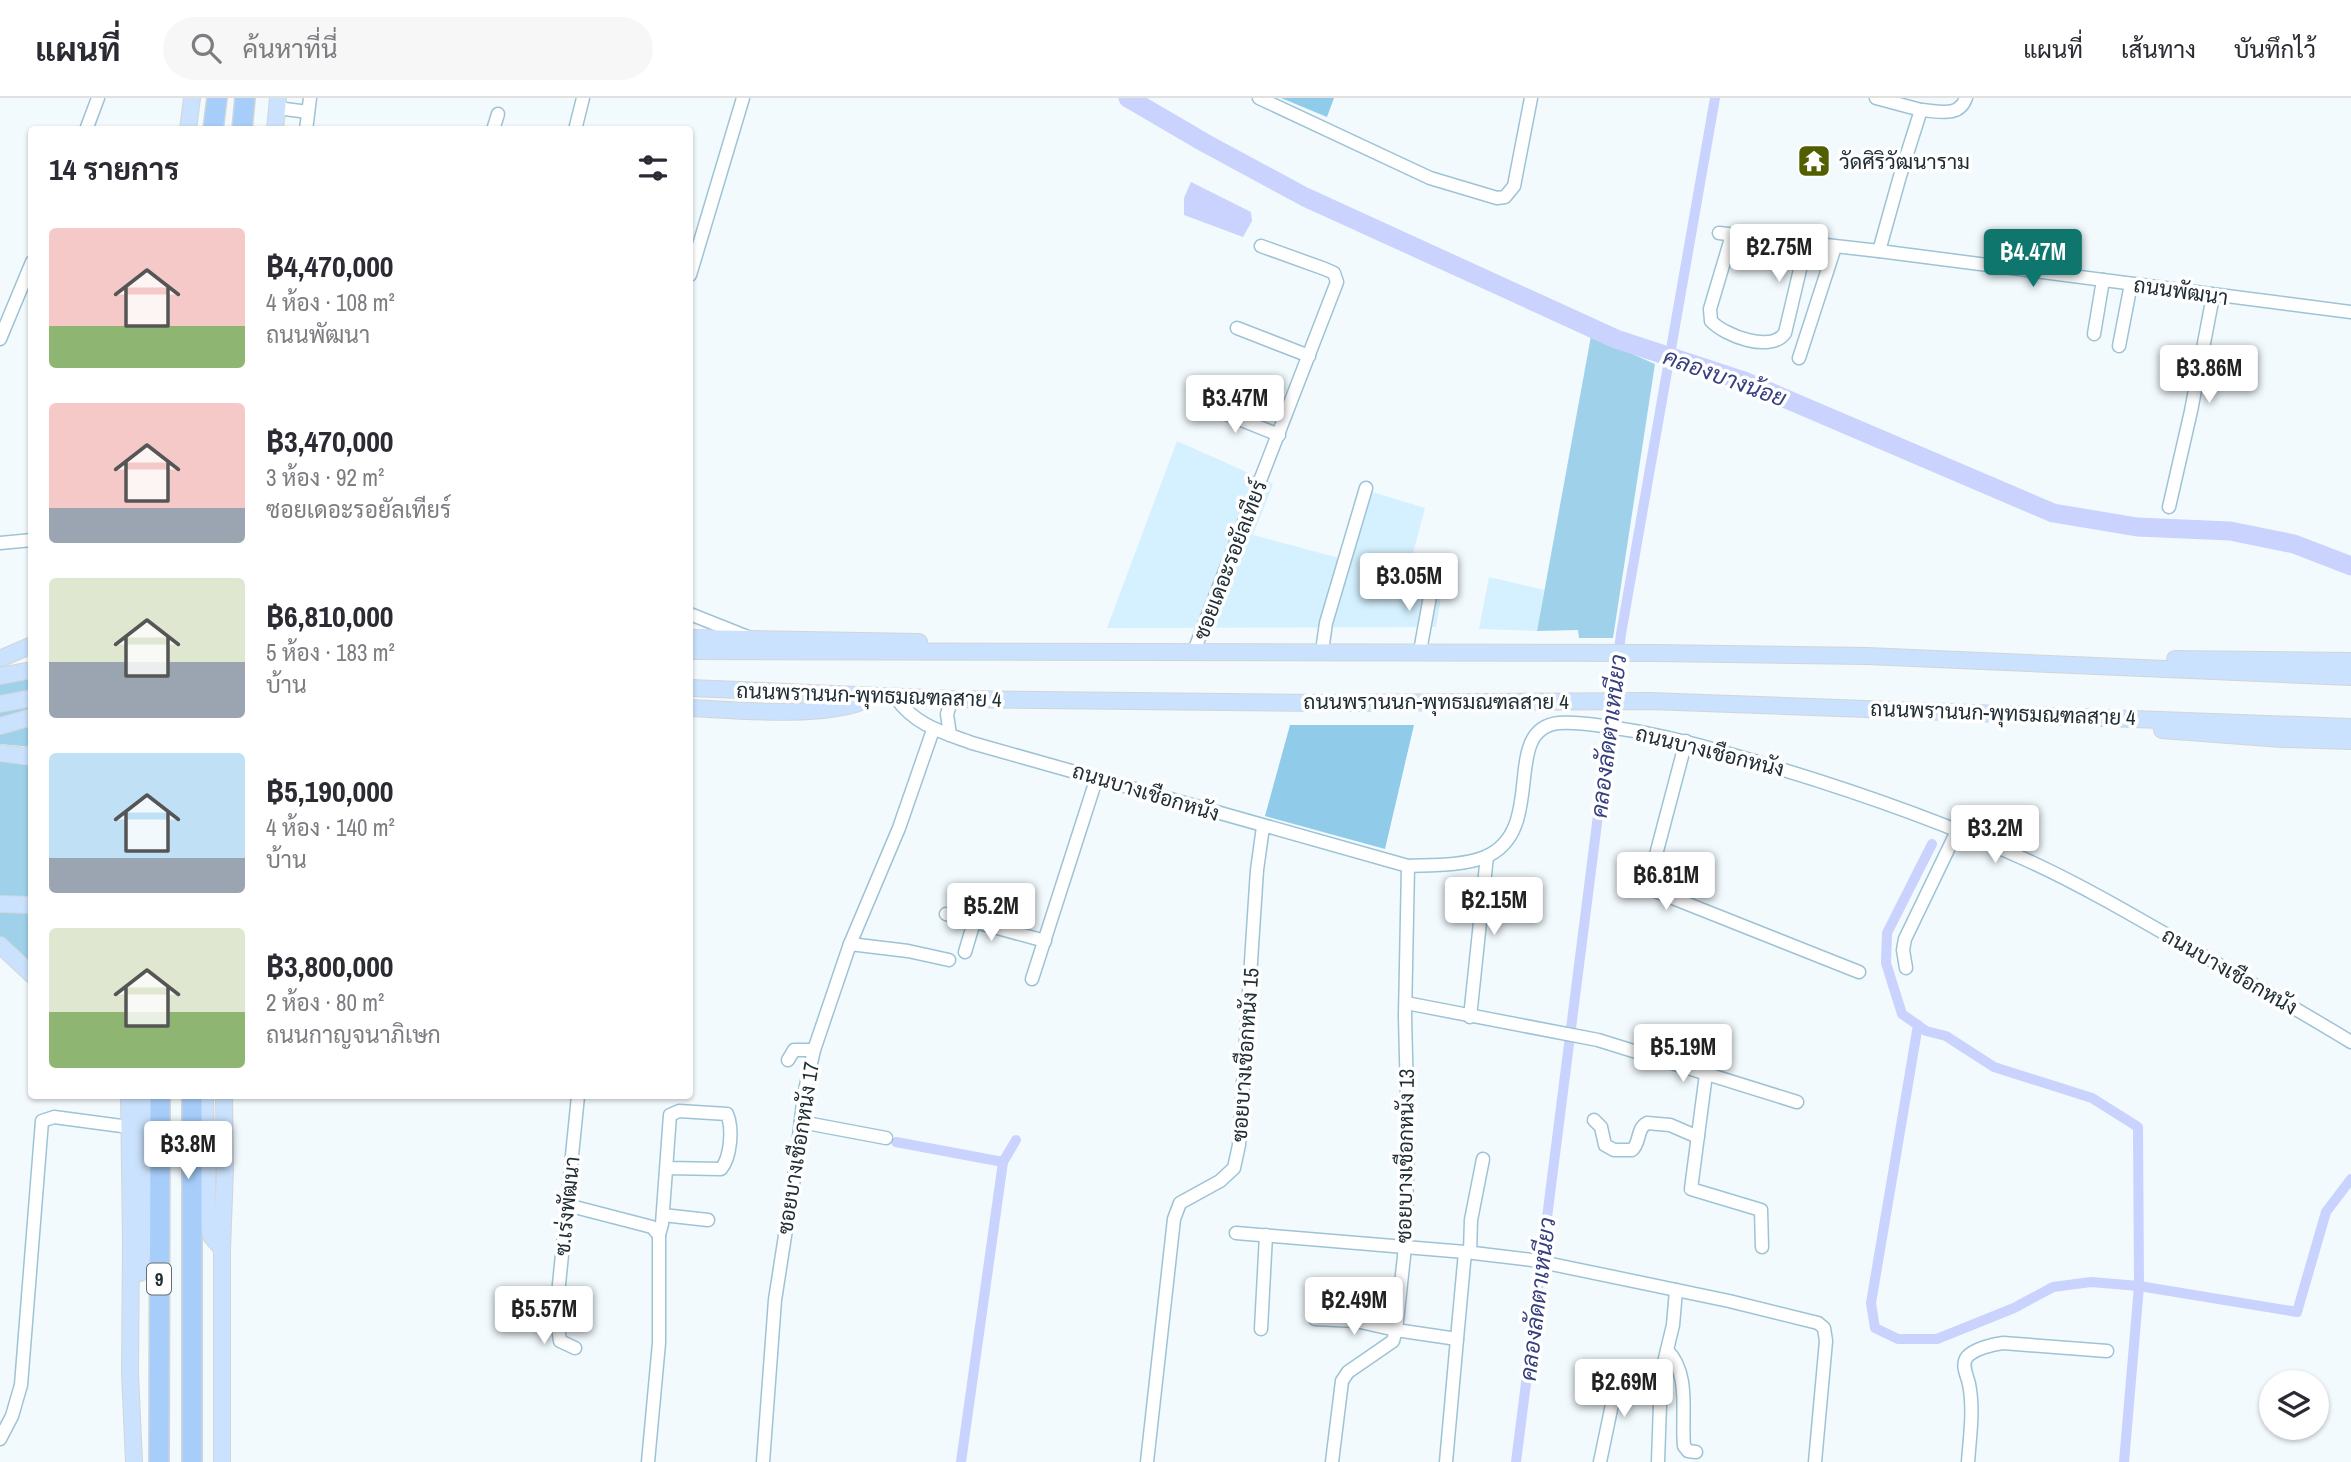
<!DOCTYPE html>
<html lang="th">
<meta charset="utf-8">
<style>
:root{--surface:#fff;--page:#f7f7f7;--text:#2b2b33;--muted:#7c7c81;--line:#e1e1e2;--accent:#0f766e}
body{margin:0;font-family:"Archivo Narrow",Sarabun,sans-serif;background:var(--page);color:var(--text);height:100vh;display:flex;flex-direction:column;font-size:26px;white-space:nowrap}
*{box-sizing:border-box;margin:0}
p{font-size:23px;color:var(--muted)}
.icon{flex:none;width:38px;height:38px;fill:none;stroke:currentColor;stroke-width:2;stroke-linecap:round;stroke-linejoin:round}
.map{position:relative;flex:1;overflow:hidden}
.details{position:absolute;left:28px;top:28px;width:665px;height:973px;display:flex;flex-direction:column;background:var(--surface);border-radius:7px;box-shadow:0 2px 5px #0004}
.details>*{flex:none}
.tools{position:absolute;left:2259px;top:1272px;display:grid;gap:14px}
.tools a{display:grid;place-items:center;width:70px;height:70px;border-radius:50%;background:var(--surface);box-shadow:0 2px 5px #0004;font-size:35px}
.price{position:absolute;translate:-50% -60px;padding:0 16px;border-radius:7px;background:#fff;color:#222;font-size:23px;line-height:46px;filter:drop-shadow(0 2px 4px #0008)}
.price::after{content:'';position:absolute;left:50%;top:42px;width:21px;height:16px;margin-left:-10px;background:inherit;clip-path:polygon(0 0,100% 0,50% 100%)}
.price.active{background:var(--accent);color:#fff}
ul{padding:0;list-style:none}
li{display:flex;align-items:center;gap:21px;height:175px;padding:0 21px}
li span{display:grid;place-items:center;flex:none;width:196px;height:140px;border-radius:7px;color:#555}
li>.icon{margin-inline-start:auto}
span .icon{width:84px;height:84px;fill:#fffc;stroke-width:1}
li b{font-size:30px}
h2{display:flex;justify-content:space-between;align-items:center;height:84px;padding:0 21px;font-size:30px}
header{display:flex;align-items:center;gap:42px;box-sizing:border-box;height:98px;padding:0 35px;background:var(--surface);border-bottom:2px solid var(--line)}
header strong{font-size:33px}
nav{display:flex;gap:38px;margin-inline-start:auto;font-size:24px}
.search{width:490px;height:63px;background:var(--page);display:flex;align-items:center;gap:18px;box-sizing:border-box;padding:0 24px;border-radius:38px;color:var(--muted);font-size:26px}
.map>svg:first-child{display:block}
.built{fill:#d5f0fe}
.green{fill:#9fd2ea}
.forest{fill:#90cce9}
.water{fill:#c9d3fd}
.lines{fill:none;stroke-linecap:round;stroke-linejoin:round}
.canal{stroke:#c9d3fd;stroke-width:10}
.river{stroke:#c9d3fd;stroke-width:19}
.minor-casing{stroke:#9ec3d5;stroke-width:15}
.major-casing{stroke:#d2d5d7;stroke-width:18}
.highway-casing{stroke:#d2d5d7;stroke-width:22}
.minor{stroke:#fff;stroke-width:12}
.major{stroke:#cae2fd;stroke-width:16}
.highway{stroke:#a7cefb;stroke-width:19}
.labels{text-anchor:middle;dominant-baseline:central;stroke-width:7;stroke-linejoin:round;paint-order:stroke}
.shield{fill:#fff;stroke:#636d72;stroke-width:2}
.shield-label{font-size:19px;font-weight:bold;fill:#202e35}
.poi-label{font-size:21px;fill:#202e35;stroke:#fff;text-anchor:start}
.street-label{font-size:21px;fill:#202e35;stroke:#fff}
.water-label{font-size:23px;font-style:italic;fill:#37407e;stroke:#fff}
</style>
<header>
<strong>แผนที่</strong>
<div class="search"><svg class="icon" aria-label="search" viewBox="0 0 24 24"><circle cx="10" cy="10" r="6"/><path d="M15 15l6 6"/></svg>ค้นหาที่นี่</div>
<nav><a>แผนที่</a><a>เส้นทาง</a><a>บันทึกไว้</a></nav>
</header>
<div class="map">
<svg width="2351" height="1364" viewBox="0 0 2351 1364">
<rect width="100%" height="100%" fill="#f2fafe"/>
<g class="built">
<path d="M1177 343 1273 386 1253 437 1350 463 1372 394 1425 410 1405 485 1442 494 1436 529 1107 530Z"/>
<path d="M1489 479 1544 492 1537 533 1479 531Z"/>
</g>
<g class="green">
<path d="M1591 238 1655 266 1613 540H1579L1578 532 1537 533Z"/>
<path d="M31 567V649L0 646V572Z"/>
<path d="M0 661 31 663V869L0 840Z"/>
</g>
<g class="forest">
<path d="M1281 0H1334L1327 19Z"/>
<path d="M1290 627H1414L1385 751 1265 718Z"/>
</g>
<path class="water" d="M1191 84 1251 114 1252 123 1243 139 1184 117V100Z"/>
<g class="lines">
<g class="canal">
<path d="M1932 746 1887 835 1886 865 1902 916 1926 933 1946 938 1994 969 2092 1000 2138 1029 2139 1188 2124 1364"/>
<path d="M1918 927 1871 1205 1875 1230 1898 1241H1937L2014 1210 2053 1189 2091 1184 2139 1188 2297 1214 2326 1114 2351 1081"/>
<path d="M896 1044 1003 1064"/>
<path d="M961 1364 1003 1064 1016 1042"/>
<path d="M1516 1364 1621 536 1715 0"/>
</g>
<path class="river" d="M1128 0 1205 45 1305 99 1616 241 1744 283 2053 415 2137 429 2230 433 2294 446 2351 468"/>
<defs>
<g id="minor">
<path d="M1259 0 1430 80 1497 100 1505 99 1514 88 1531 0"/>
<path d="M1876 0 1921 12"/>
<path d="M277 10 308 14"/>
<path d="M86 32 98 0"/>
<path d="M306 32 310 0"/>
<path d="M493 32 498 16"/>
<path d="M575 32 583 0"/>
<path d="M1719 135 1879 153 2351 214"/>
<path d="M1732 137 1710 211 1711 223C1725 238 1771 255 1785 235L1806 146"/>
<path d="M1879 153 1900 78 1921 12C1938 13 1959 20 1966 0"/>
<path d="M690 177 743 0"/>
<path d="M1237 230 1309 258"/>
<path d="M2094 236 2103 182"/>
<path d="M0 241 32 164"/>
<path d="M2119 248 2131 186"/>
<path d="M1799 260 1835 149"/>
<path d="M1204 307 1279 337"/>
<path d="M2169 409 2191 313 2213 198"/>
<path d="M0 445 32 442"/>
<path d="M690 516 748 539"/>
<path d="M1194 553 1337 184 1334 175 1325 171 1261 148"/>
<path d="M1322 553 1326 525 1366 390"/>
<path d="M1420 553 1433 482"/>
<path d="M896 600C915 627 942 634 972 645L1408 768C1432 767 1462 768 1485 759 1549 732 1499 631 1559 625 1573 624 1589 626 1603 628 1647 634 1690 644 1733 657 1835 686 1935 720 2031 764 2085 789 2136 819 2188 849 2242 880 2297 911 2351 944"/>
<path d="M950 637 947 616 952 601"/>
<path d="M1686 643 1648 787 1650 791 1859 874"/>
<path d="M946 816 1045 843"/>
<path d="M850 846 908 853 949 862"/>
<path d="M965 854 974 824"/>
<path d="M1906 870 1903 852 1905 841 1957 733"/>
<path d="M1032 881 1097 679"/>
<path d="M1406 905 1598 942 1797 1004"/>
<path d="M1470 919 1487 758"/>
<path d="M788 962 794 952H814"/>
<path d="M1706 976 1691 1091 1761 1112 1762 1149"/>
<path d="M1594 1022 1601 1029 1605 1047 1614 1052H1632C1641 1044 1636 1031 1647 1025L1670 1027 1698 1039"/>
<path d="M801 1024 886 1040"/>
<path d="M567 1107 652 1129 659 1137V1245L648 1364"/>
<path d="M663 1117 708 1122"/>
<path d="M1236 1135 1465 1154 1532 1162 1729 1203 1818 1225 1824 1230 1826 1243 1815 1364"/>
<path d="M659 1137 662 1126 670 1017 679 1013 727 1016C733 1030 731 1059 721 1071L667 1070"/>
<path d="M1470 1154 1471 1122 1483 1061"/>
<path d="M1315 1221 1356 1223 1396 1232 1457 1241 1446 1364"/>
<path d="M1261 1231 1266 1137"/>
<path d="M1457 1241 1465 1154"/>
<path d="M575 1250 560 1243 556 1216 578 998"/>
<path d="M1667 1252C1691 1276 1681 1317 1684 1348L1688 1353 1696 1354"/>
<path d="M0 1341 12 1318 21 1287 42 1023 54 1019 129 1029"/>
<path d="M763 1364 775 1202 794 1080 804 997 814 952 850 846 899 730 933 632"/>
<path d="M1147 1364 1174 1121 1180 1105 1220 1083 1234 1070 1239 1047 1257 772 1263 729"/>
<path d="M1332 1364 1342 1283 1348 1274 1393 1243 1396 1232 1405 1149 1408 1041 1405 918 1408 768"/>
<path d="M1600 1364 1615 1292 1660 1289"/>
<path d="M1658 1364 1661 1277 1673 1227 1676 1192"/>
<path d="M1968 1364C1970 1338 1974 1311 1969 1286 1967 1277 1961 1267 1967 1259 1974 1251 1993 1246 2003 1245L2107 1253"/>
</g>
<g id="major">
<path d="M188 32 192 0"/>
<path d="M275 32 278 0"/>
<path d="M690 540 919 544"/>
<path d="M690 553 1655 555 1867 558 2351 579"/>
<path d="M2 560 32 547"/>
<path d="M2175 561 2351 563"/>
<path d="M0 578 32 572"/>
<path d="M690 590 952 601 1324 605 1649 603 2351 629"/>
<path d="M0 606 32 600"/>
<path d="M690 610C736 612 818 620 861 604"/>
<path d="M0 628 32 619"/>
<path d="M2162 632 2282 641 2351 643"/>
<path d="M0 655 32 659"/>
<path d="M0 806 32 807"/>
<path d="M0 847 32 877"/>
<path d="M129 998 131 1143 130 1275 134 1364"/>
<path d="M205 998 208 1122 211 1138 222 1151"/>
<path d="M140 1175 143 1145 144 998"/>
<path d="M222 1364V1151L225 1072 224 998"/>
</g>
<g id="highway">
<path d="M213 32 217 0"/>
<path d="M242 32 245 0"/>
<path d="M159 1364 160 998"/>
<path d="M192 1364V998"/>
</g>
</defs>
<use href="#minor" class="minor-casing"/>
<use href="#major" class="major-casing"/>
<use href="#highway" class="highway-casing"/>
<use href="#minor" class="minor"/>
<use href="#major" class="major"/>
<use href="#highway" class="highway"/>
</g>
<defs>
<symbol id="temple-square" viewBox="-11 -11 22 22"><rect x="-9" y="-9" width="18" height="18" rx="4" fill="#525f00" stroke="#fff"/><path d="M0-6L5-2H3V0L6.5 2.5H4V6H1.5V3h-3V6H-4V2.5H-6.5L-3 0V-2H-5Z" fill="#fff"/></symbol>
</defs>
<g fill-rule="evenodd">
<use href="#temple-square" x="1795" y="44" width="38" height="38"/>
</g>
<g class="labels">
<rect class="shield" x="147" y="1165.5" width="24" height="31" rx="5"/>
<g class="shield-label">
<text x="159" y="1181">9</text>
</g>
<g class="poi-label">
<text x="1839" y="63">วัดศิริวัฒนาราม</text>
</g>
<g class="street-label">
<text transform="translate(2181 193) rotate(8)">ถนนพัฒนา</text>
<text transform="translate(1230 462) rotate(-69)">ซอยเดอะรอยัลเทียร์</text>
<text transform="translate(869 597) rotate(2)">ถนนพรานนก-พุทธมณฑลสาย 4</text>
<text x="1436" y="603">ถนนพรานนก-พุทธมณฑลสาย 4</text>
<text transform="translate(2003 615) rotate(2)">ถนนพรานนก-พุทธมณฑลสาย 4</text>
<text transform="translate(1710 653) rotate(14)">ถนนบางเชือกหนัง</text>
<text transform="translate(1146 694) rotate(17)">ถนนบางเชือกหนัง</text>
<text transform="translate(2230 873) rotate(30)">ถนนบางเชือกหนัง</text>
<text transform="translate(1245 957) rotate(-86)">ซอยบางเชือกหนัง 15</text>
<text transform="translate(798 1050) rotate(-81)">ซอยบางเชือกหนัง 17</text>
<text transform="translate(1405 1058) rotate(-89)">ซอยบางเชือกหนัง 13</text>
<text transform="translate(567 1108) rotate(-84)">ซ.เร่งพัฒนา</text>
</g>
<g class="water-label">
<text transform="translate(1725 279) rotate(20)">คลองบางน้อย</text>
<text transform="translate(1608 638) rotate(-83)">คลองลัดตาเหนียว</text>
<text transform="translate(1537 1201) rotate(-83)">คลองลัดตาเหนียว</text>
</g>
</g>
</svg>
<div class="tools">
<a><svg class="icon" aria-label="layers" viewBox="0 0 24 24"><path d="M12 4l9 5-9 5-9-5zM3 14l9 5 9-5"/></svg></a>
</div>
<b class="price" style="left:1779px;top:186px">฿2.75M</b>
<b class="price active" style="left:2033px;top:191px">฿4.47M</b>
<b class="price" style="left:2209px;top:307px">฿3.86M</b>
<b class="price" style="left:1235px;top:337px">฿3.47M</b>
<b class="price" style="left:1409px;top:515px">฿3.05M</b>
<b class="price" style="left:1995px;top:767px">฿3.2M</b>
<b class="price" style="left:1666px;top:814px">฿6.81M</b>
<b class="price" style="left:1494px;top:839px">฿2.15M</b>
<b class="price" style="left:991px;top:845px">฿5.2M</b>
<b class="price" style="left:1683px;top:986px">฿5.19M</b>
<b class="price" style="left:188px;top:1083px">฿3.8M</b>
<b class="price" style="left:1354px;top:1239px">฿2.49M</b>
<b class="price" style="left:544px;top:1248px">฿5.57M</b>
<b class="price" style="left:1624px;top:1321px">฿2.69M</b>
<section class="details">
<h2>14 รายการ<svg class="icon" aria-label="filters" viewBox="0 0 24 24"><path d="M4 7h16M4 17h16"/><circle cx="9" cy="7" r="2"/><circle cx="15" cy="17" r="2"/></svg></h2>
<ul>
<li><span style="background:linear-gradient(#f6c9c9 70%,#8fb573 0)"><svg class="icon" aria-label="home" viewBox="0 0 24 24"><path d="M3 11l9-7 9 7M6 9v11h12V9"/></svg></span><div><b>฿4,470,000</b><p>4 ห้อง · 108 m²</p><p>ถนนพัฒนา</p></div></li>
<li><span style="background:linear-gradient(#f6c9c9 75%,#9aa5b1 0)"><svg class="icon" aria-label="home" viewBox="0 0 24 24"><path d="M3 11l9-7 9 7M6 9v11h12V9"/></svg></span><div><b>฿3,470,000</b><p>3 ห้อง · 92 m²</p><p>ซอยเดอะรอยัลเทียร์</p></div></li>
<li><span style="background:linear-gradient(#dfe7d0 60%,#9aa5b1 0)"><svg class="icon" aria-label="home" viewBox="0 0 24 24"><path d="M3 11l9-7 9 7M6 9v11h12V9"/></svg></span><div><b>฿6,810,000</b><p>5 ห้อง · 183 m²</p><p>บ้าน</p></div></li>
<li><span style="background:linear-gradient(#bfe0f5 75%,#9aa5b1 0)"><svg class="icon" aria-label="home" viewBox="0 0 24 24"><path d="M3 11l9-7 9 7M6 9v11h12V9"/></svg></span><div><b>฿5,190,000</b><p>4 ห้อง · 140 m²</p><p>บ้าน</p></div></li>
<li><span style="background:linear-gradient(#dfe7d0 60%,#8fb573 0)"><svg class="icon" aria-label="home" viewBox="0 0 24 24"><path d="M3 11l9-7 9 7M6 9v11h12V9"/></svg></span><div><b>฿3,800,000</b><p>2 ห้อง · 80 m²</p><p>ถนนกาญจนาภิเษก</p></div></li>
</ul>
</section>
</div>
